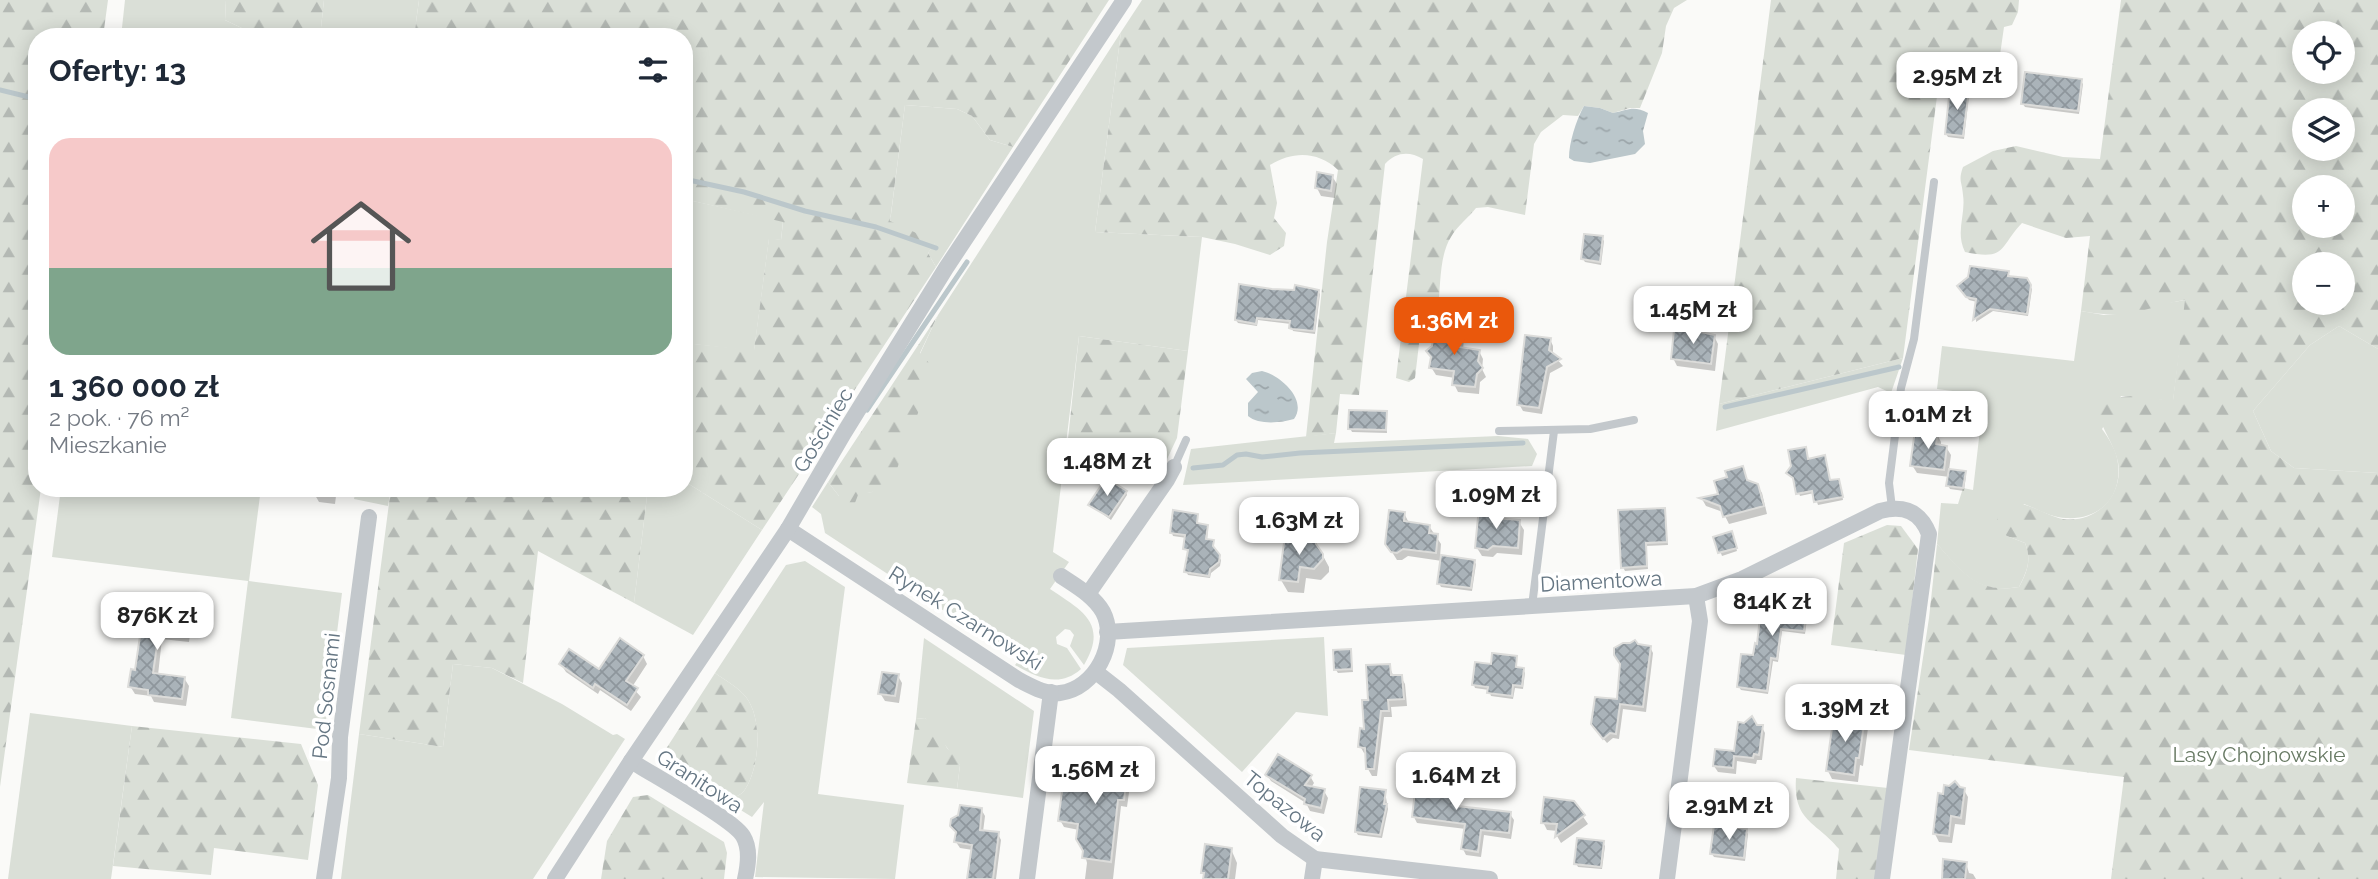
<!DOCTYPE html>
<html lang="pl">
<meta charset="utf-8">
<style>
:root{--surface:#fff;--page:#f6f6f7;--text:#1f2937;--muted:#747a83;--accent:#ea580c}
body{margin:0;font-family:Raleway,sans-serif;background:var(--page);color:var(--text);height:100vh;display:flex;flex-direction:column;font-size:26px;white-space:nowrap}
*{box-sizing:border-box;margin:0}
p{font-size:23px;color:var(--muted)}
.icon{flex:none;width:38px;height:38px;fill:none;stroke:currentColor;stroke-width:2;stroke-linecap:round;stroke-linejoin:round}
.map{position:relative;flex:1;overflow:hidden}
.panel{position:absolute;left:28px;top:28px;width:665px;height:469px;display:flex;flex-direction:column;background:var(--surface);border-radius:28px;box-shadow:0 4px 18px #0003}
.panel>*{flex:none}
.tools{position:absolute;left:2292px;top:21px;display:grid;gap:14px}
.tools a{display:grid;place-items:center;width:63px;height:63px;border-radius:50%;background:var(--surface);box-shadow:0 4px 18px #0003;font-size:35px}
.price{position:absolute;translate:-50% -60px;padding:0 16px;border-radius:14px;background:#fff;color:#222;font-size:23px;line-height:46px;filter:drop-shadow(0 2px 4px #0008)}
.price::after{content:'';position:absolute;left:50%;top:42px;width:21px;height:16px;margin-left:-10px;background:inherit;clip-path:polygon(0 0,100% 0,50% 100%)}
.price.on{background:var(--accent);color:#fff}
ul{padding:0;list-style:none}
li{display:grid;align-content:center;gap:14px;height:371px;padding:0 21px}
li span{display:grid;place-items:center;height:217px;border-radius:21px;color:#555}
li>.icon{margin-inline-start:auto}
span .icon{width:126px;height:126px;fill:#fffc;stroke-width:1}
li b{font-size:30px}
h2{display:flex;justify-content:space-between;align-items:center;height:84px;padding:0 21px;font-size:30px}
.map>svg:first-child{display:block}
.grass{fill:#dadfd7}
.forest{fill:url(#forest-firs);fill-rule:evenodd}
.water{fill:url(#water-ripples)}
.shadow{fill:#0003}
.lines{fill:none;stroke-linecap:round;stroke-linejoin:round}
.stream{stroke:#bbc7cb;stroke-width:5}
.building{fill:url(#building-cross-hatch);stroke:#dcdcda;stroke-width:2}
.service{stroke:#c3c8cc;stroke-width:8}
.minor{stroke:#c3c8cc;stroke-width:16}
.labels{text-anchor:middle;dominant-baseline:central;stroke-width:7;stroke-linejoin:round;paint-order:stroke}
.street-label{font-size:21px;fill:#657683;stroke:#fff}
.park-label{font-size:21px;fill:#687a64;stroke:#fff}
</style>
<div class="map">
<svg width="2378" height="879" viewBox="0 0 2378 879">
<defs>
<pattern id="forest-firs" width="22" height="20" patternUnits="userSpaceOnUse" patternTransform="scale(1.75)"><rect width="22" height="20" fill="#dadfd7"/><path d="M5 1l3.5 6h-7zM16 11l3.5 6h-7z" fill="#b4b9b4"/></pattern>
<pattern id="water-ripples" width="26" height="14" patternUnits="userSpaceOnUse" patternTransform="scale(1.75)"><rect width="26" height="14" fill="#bbc7cb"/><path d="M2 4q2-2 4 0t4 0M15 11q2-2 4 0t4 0" fill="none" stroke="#9ca6aa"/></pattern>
<pattern id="building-cross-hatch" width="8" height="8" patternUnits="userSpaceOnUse" patternTransform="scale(1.75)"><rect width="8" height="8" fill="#aab3b9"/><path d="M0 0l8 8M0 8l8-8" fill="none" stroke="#8e969c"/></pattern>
</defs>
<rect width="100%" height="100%" fill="#fafaf8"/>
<g class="grass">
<path d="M125 0H226L225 20 250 32 254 37H121Z"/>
<path d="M324 0H419L414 37H320Z"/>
<path d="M1121 32 1095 232 1202 237 1188 351 1079 336 1053 552 1069 562 1050 589C1081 610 1109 623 1084 665L1070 646 1074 635 1070 630 1065 629 1056 637 1057 644 1067 648 1081 669C1060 688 1037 678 1015 665L1019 660 825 533 821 514 812 507 828 482 839 496 872 492 920 354 938 315Z"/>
<path d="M905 105 957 109 972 116 990 140 1013 147 936 267 928 253 935 243 890 222Z"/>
<path d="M684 199 783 221 781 240 769 239 754 351 684 343Z"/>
<path d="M2186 300 2173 401 2121 396 2102 429C2109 439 2117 451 2118 464 2122 498 2099 520 2066 518 2052 518 2037 509 2024 504L2007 536 2025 543C2032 560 2027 571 2019 587 1976 594 1963 573 1937 544L1941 503 1958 504 1963 488 1973 490 1984 395 1937 389 1942 346 2074 361 2081 311 2104 315 2128 313 2160 304Z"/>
<path d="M2339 326 2378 349V473L2294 468 2271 451 2253 411 2310 345Z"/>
<path d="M1903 358 1891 393 1878 387 1716 431 1719 404Z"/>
<path d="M1336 433 1334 443 1498 436 1528 439 1537 454 1532 466 1183 485 1191 449Z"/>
<path d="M684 481 762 530 693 635 634 603 648 488H684Z"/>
<path d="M61 488H261L249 581 342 593 326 720 317 729 231 718 248 581 52 557Z"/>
<path d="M356 488H391L388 506 354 499Z"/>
<path d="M805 561 845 587 818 794 904 805 895 879 755 877 764 802 752 817 726 801C732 798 740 796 744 791 760 768 763 719 746 697 739 688 725 680 715 673L786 565Z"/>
<path d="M1324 637 1328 716 1296 712 1242 772 1123 665 1127 648Z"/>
<path d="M924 638 1034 711 1023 798 957 789 960 765 925 718 916 719Z"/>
<path d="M453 664 492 668 562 704 613 735 617 734 625 739 533 879H341L359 734 443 747Z"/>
<path d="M30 713 132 726 111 879H8Z"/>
</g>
<g class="forest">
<path d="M0 0H108L103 37H37V488H41L0 787Z"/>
<path d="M226 0H324L320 37H254L250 32 225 20Z"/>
<path d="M419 0H1109L1013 147 990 140 972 116 957 109 905 105 890 221 936 242 928 253 936 267 762 530 684 481V343L754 350 769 238 781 240 783 222 684 199V37H414Z"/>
<path d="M1142 0H1687L1674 8 1666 26 1662 53 1640 108H1630L1613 113 1600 108 1584 106 1578 116 1563 115 1541 132 1534 144 1525 215 1488 207 1476 208C1468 218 1457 226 1451 237 1439 256 1441 285 1438 307L1434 312 1425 318 1421 327 1415 378 1409 382 1396 378 1423 159C1409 151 1396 152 1385 164L1359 395 1340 394 1336 433 1306 437 1327 242 1338 170C1318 151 1293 151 1270 165L1277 203 1274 218 1286 233 1284 246 1270 255 1235 244 1202 237 1095 232 1121 32Z"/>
<path d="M1771 0H2019L2018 12 2012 25 2004 27 1995 90 1939 81 1903 358 1719 404Z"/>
<path d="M2121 0H2378V349L2339 326 2310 345 2253 411 2271 451 2294 468 2378 473V879H2111L2124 777 1909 750 1929 618 1937 544C1963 572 1977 594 2019 587 2027 572 2032 560 2025 543L2007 536 1997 526V511C2018 492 2041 515 2063 519 2096 524 2124 495 2118 462 2114 444 2102 430 2098 412 2116 386 2146 400 2173 400L2185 300C2165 303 2146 311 2126 314 2110 315 2096 314 2081 311L2090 236 2066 238 2022 223C1999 247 2007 261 1965 252 1955 232 1966 215 1963 195 1962 181 1958 181 1963 167L1993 151 2016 146 2063 157 2100 159ZM2305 33H2343V72H2305ZM2305 110H2343V149H2305ZM2305 187H2343V226H2305ZM2305 264H2343V303H2305Z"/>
<path d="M938 315 920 353 929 363 918 413 895 474 872 492 858 495 853 508 839 496 828 482Z"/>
<path d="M1079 336 1188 351 1177 438 1160 474 1146 473 1067 448Z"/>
<path d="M391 488H648L634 603 538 551 523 683 492 668 453 664 443 747 359 734Z"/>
<path d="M1887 525 1901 526 1918 549 1906 655 1831 645 1844 543Z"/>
<path d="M715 673C725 680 739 688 746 697 763 719 760 768 744 791 740 796 732 798 726 801L668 768 664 752Z"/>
<path d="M925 718 938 730 947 748 955 755 960 765 957 789 907 783 916 719Z"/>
<path d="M132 726 301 744 318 785 308 860 214 848 211 875 113 866Z"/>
<path d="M1796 778 1888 788 1876 879H1836L1839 849C1816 821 1793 822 1796 778Z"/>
<path d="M648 795 724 842 727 853 724 879H601L607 841 633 797Z"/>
</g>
<g class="water">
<path d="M1584 106 1600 108 1613 113C1627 110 1634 105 1648 113L1643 131 1645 144 1635 154 1590 163 1574 161 1569 158C1569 143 1576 120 1584 106Z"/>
<path d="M1262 371C1280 375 1308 400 1294 419 1281 423 1258 425 1248 416V403L1258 392 1246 379 1252 373Z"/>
</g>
<g class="shadow">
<path d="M2081 81 2083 84 2079 114 2025 107 2023 104Z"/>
<path d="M1967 92 1969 95 1964 139 1948 137 1946 134Z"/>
<path d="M1332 176 1337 184 1335 198 1321 196 1317 188Z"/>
<path d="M1602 238 1604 241 1601 265 1585 262 1583 259Z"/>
<path d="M2008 273 2010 276 2026 280 2032 289 2028 316 1993 311 1976 322 1977 302 1969 300 1961 290Z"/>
<path d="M1272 290 1318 291 1320 294 1315 334 1293 331 1291 324 1258 320 1257 326 1238 323 1236 320Z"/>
<path d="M1460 332 1464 339 1463 349 1479 351 1483 359 1482 369 1486 377 1480 382 1479 394 1458 392 1454 384 1455 378 1436 375 1431 367Z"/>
<path d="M1714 336 1718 344 1715 371 1677 366 1673 358Z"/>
<path d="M1550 339 1553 346V355L1563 366 1550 373 1542 414 1523 411 1519 404Z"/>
<path d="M1386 413 1387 433 1352 432 1350 428Z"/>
<path d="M1937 434 1941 442V446L1946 447 1951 455 1949 470 1964 473 1966 476 1964 491 1950 489 1948 485 1950 477 1917 473 1912 465Z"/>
<path d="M1805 449 1808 460 1830 482 1840 484 1843 500 1818 505 1814 493 1800 496 1795 480 1790 476Z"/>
<path d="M1742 468 1748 483 1757 485 1762 493 1767 514 1729 524 1723 512 1706 506 1702 499 1720 495 1729 479Z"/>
<path d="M300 488H337L335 504 319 502 315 495 303 493Z"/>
<path d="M1126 492 1127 495 1111 520 1090 505Z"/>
<path d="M1664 509 1668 545 1646 546 1648 569 1625 571 1623 567Z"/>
<path d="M1494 510 1498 520 1519 522 1524 530 1522 555 1497 553 1493 557 1482 556 1477 548Z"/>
<path d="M1404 513 1409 523 1429 526 1441 544 1440 557 1474 561 1476 564 1472 591 1441 587 1439 583 1442 561 1408 556 1402 560H1397L1387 544Z"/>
<path d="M1197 516 1198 525 1206 526 1208 530 1207 541H1213L1214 550 1221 560 1220 566 1211 573 1210 578 1188 575 1186 571 1189 552 1185 549 1187 538 1173 536 1172 533Z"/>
<path d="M1733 537 1737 551 1722 556 1715 538Z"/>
<path d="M1315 541 1329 567V572L1321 580 1306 578 1304 593 1288 592 1281 580Z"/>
<path d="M1800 600 1807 601 1809 604 1805 634 1782 631 1778 662 1773 661 1768 694 1741 690 1739 687 1778 611Z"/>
<path d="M187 615 192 622 189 642 162 639 158 675 184 678 189 686 186 706 154 702 151 696 135 694 130 686 137 672 142 634 138 628Z"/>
<path d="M1637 646 1650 647 1653 653 1646 712 1623 709 1619 739 1613 738 1607 743 1596 730 1618 701Z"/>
<path d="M1350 651 1353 672 1338 673 1336 670Z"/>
<path d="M643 656 647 664 632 687 641 697 631 711 600 690 598 694 566 672 561 664 599 672Z"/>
<path d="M1516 657 1517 669H1523L1525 673 1523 689 1515 688 1513 699 1491 696 1489 690 1475 688 1474 685 1492 666Z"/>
<path d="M1389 666 1394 677H1401L1405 684 1407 706 1391 707 1392 717H1384L1377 776H1372L1368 769 1367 754 1364 753 1360 746 1366 731 1370 701Z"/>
<path d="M898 676 902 683 899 703 885 701 880 693Z"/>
<path d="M1864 720 1868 728 1863 766 1860 765 1858 782 1832 779 1828 771Z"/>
<path d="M1756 726 1762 727 1765 733 1762 760H1757L1756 764 1737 761 1736 774 1718 772 1714 766 1736 753Z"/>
<path d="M1120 759 1124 767 1123 771H1127L1131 778 1127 807 1121 806 1113 879H1085L1087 863 1079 830 1064 827 1060 820 1089 782Z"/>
<path d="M1267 775 1310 776 1314 783 1311 788 1324 791 1328 798 1324 814 1310 811 1306 803 1271 781Z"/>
<path d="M1442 779 1446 785 1444 797 1457 798 1460 808 1510 814 1514 820 1511 839 1484 835 1481 857 1466 855 1463 849 1466 829 1417 823 1414 817Z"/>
<path d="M1959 789 1964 790 1968 797 1965 825 1955 824 1952 843 1939 842 1935 834Z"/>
<path d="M1385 792 1388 809 1382 838 1358 835 1356 832Z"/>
<path d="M1573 802 1588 824 1561 843 1557 836 1558 831 1547 830 1543 822Z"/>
<path d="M981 809 985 816 983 832 998 834 1001 840 996 879H970L973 850 960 848 956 842 957 834 952 826Z"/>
<path d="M1746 831 1748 834 1745 861 1714 857 1712 854Z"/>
<path d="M1603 843 1605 846 1602 869 1578 867 1576 863Z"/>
<path d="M1231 849 1237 863 1235 879H1204Z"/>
<path d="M1966 863 1969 873 1973 874 1976 879H1942Z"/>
</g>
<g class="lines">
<g class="stream">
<path d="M0 90 37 99"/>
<path d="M684 179 744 192 805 211 876 227 936 248"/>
<path d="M1725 407 1899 367"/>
<path d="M867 410 967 262"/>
<path d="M1193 468 1223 465 1237 455 1246 454 1262 457 1300 453 1523 443"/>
</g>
</g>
<g class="building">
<path d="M2025 72 2082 79 2078 111 2021 104Z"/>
<path d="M1950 88 1969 90 1963 136 1945 134Z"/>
<path d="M1317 172 1333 175 1331 191 1315 188Z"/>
<path d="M1584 234 1603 236 1600 262 1581 259Z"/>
<path d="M1970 266 2009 271 2008 276 2027 278 2031 285 2027 314 1990 309 1973 320 1976 299 1966 297 1957 286 1968 277Z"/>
<path d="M1239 284 1272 289 1294 290 1295 285 1319 290 1314 331 1292 329 1289 328 1290 321 1257 318 1256 324 1235 320Z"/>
<path d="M1439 327 1461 330 1459 347 1480 350 1478 361 1483 368 1477 374 1475 387 1452 385 1454 371 1429 368 1431 357 1426 351 1432 346 1434 331Z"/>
<path d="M1686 329 1715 335 1711 364 1671 359 1674 330 1686 331Z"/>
<path d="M1525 335 1551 338 1549 350 1561 359 1547 367 1539 408 1517 405Z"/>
<path d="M1349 410 1387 411 1386 430 1348 429Z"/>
<path d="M1915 430 1938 433 1936 444 1947 446 1944 470 1910 466Z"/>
<path d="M1806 447 1808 459 1825 455 1830 480 1839 479 1843 497 1814 502 1812 491 1796 494 1793 478 1786 473 1791 466 1788 450Z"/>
<path d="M1743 466 1747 480 1758 484 1764 506 1723 517 1720 506 1699 498 1718 494 1714 481 1727 477 1725 471Z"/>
<path d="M1949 469 1966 471 1963 488 1946 486Z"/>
<path d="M1106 478 1127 491 1109 517 1088 505Z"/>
<path d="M1479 507 1495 508 1494 518 1520 520 1518 548 1493 546 1488 550 1475 548Z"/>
<path d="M1665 508 1667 542 1646 543 1647 566 1621 568 1618 510Z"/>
<path d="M1173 510 1198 514 1197 523 1208 525 1206 539 1214 540 1213 546 1220 555 1219 562 1210 569 1209 576 1184 572 1188 550 1183 549 1185 535 1170 533Z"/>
<path d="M1389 510 1405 512 1404 521 1430 525 1429 533 1438 534 1436 553 1403 549 1397 553 1391 552 1385 544Z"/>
<path d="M1732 531 1737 548 1718 553 1713 537Z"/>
<path d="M1285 535 1316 539V544L1323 554V559L1314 569 1300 567 1298 582 1279 580Z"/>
<path d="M1441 555 1475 560 1471 588 1437 584Z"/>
<path d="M1792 585 1801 598 1808 599 1804 631 1781 629 1777 659 1771 658 1767 691 1737 687 1741 654 1753 655 1755 643 1757 644 1761 608 1776 610 1778 591H1784Z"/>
<path d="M139 606 188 613 185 635 159 632 153 673 185 677 182 699 148 695V690L128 687 131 669 135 670 141 629 136 628Z"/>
<path d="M620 638 644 655 626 681 638 688 627 705 595 684 593 688 559 664 569 649 599 669Z"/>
<path d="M1635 640 1638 644 1651 646 1643 707 1620 704 1616 734 1610 733 1603 739 1591 724 1595 697 1617 699 1620 664 1614 655V648L1623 643H1630Z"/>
<path d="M1351 649 1352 669 1334 670 1333 650Z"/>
<path d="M1492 653 1517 656 1516 667 1524 668 1522 686 1513 685 1512 696 1487 693 1488 687 1472 685 1475 662 1491 664Z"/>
<path d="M1390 664 1391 675H1402L1404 699 1388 700 1389 711H1381L1374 769H1366L1365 748 1358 747 1360 728 1364 729 1362 700H1368L1366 665Z"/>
<path d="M882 672 899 674 895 696 878 694Z"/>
<path d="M1834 714 1865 718 1859 758H1856L1854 775 1826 771Z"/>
<path d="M1752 716 1757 725H1763L1759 755 1754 754 1753 758 1734 756 1733 768 1713 766 1715 749 1734 751 1738 722 1744 723Z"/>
<path d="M1091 754 1121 758 1119 768 1128 770 1124 800H1118L1111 862 1082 858 1083 851 1076 839 1078 824 1058 821 1064 777 1088 780Z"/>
<path d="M1278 754 1312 775 1305 785 1325 789 1321 808 1304 804 1305 799 1265 775Z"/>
<path d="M1417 774 1443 777 1441 795 1458 797 1457 806 1511 812 1509 833 1481 830 1478 852 1461 849 1465 824 1412 817Z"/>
<path d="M1955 781 1960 787 1965 788 1961 818 1951 816 1949 836 1933 834 1938 793 1943 794 1944 785 1949 786Z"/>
<path d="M1360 787 1386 790 1384 804H1387L1380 835 1355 832Z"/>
<path d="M1544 797 1574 801 1585 815 1555 837 1557 824 1541 823Z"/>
<path d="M960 805 982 808 980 830 999 832 993 879H967L972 845 954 842 956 832 950 826 951 819 958 815Z"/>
<path d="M1714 825 1747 829 1744 858 1710 854Z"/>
<path d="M1577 838 1604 841 1601 867 1574 864Z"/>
<path d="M1205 844 1232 848 1228 879H1203L1204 873H1201Z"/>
<path d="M1943 859 1967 862 1965 879H1942Z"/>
</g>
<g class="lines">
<g class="service">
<path d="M1499 431 1590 429 1634 420"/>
<path d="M1174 467 1186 440"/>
<path d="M1892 508 1889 483 1901 388 1914 339 1934 182"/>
<path d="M1532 606 1554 431"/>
</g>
<g class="minor">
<path d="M788 529 1019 680C1031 686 1046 695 1060 693 1095 689 1119 643 1103 612 1094 596 1076 586 1061 576"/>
<path d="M1088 594 1167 480 1174 467"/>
<path d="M1107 632 1696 596 1742 579 1880 511C1904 505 1920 511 1929 534L1882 879"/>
<path d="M1096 672 1119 690 1282 836 1315 859 1490 879"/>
<path d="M631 761C653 775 733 819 743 836 751 849 748 866 745 879"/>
<path d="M324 879 339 778 340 737 369 517"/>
<path d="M555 879 631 761 788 529 844 433 946 268 1124 0"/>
<path d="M1027 879 1051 692"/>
<path d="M1312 879 1315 859"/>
<path d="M1667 879 1700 621 1696 596"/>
</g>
</g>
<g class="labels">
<g class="street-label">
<text transform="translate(823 430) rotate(-59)">Gościniec</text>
<text transform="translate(1601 581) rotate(-3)">Diamentowa</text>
<text transform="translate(966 618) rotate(32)">Rynek Czarnowski</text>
<text transform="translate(326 696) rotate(-84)">Pod Sosnami</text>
<text transform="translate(700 781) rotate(33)">Granitowa</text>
<text transform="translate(1285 806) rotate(39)">Topazowa</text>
</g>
<g class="park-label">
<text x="2259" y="754">Lasy Chojnowskie</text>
</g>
</g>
</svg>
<div class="tools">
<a><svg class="icon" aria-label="locate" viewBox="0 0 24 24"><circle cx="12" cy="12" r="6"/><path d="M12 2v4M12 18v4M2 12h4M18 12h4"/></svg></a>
<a><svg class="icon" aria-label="layers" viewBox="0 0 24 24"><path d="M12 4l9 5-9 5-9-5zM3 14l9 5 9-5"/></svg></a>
<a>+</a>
<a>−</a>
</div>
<b class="price" style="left:1957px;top:112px">2.95M zł</b>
<b class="price" style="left:1693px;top:346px">1.45M zł</b>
<b class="price on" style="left:1454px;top:357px">1.36M zł</b>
<b class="price" style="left:1928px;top:451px">1.01M zł</b>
<b class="price" style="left:1107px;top:498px">1.48M zł</b>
<b class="price" style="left:1496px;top:531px">1.09M zł</b>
<b class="price" style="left:1299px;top:557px">1.63M zł</b>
<b class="price" style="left:1772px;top:638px">814K zł</b>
<b class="price" style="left:157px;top:652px">876K zł</b>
<b class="price" style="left:1845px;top:744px">1.39M zł</b>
<b class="price" style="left:1095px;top:806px">1.56M zł</b>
<b class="price" style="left:1456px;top:812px">1.64M zł</b>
<b class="price" style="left:1729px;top:842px">2.91M zł</b>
<section class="panel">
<h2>Oferty: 13<svg class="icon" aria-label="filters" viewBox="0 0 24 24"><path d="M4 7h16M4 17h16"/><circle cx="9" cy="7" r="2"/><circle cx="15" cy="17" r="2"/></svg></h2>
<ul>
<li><span style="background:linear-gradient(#f6c9c9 60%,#7fa58c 0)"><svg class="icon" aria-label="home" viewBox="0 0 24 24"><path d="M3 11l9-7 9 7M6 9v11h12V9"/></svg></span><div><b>1 360 000 zł</b><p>2 pok. · 76 m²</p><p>Mieszkanie</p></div></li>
</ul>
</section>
</div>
